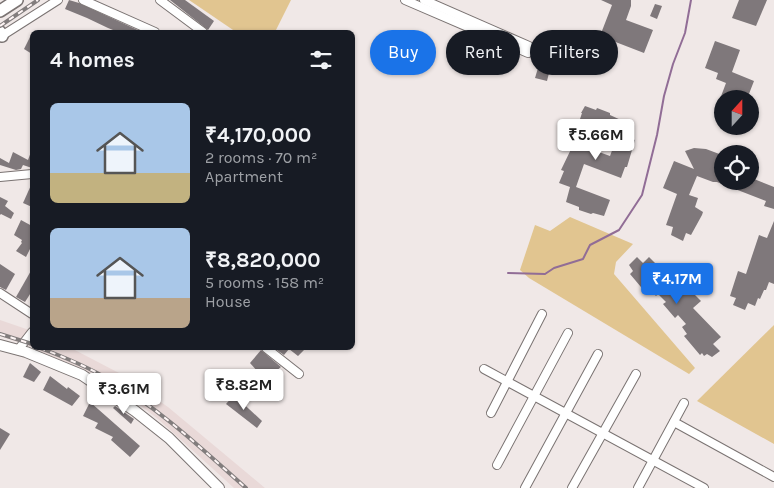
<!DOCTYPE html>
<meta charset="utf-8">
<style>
:root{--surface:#171b24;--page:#20242c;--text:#f1f3f6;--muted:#9ea1a6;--accent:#1a73e8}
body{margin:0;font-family:Karla,sans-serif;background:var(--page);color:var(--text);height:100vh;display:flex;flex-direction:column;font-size:19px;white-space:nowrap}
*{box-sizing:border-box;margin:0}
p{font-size:16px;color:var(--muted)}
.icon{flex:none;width:28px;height:28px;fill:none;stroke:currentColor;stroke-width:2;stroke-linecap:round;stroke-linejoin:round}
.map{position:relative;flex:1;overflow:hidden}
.sheet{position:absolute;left:30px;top:30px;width:325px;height:320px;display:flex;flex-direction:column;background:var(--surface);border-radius:8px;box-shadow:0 1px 4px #0004}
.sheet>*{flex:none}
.hud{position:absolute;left:370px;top:30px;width:329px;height:45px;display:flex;gap:10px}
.needle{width:32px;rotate:21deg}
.tools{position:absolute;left:714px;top:90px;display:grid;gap:10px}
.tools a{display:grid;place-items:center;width:45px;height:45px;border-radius:50%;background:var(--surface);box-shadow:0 1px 4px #0004;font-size:25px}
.price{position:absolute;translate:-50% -42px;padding:0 11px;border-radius:5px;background:#fff;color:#222;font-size:16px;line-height:32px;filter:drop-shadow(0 1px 2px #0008)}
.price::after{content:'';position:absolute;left:50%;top:30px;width:15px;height:11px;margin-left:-8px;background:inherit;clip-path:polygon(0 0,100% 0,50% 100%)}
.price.on{background:var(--accent);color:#fff}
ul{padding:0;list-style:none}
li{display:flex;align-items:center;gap:15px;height:125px;padding:0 20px}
li span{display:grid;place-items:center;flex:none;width:140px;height:100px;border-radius:8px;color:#555}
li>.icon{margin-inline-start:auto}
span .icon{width:60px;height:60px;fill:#fffc;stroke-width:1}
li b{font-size:21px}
h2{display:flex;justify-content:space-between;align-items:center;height:60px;padding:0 20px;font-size:21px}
.tag{padding:0 18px;border-radius:22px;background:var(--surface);box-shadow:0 1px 4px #0004;font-size:18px;line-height:45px}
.tag.on{background:var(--accent);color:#fff}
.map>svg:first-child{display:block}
.built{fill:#e9d9d8}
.green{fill:#e1c590}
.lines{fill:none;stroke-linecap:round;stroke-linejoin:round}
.stream{stroke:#916d96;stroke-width:2}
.building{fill:#7f787b}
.minor-casing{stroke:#7a7372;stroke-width:10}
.major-casing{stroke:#7a7372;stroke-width:12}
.highway-casing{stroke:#7a7372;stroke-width:14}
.minor{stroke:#fff;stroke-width:8}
.major{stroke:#fff;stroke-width:10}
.highway{stroke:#fff;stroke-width:11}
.rail-casing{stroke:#827d7d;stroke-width:4}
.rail{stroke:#fef5f5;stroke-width:2;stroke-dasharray:5.5;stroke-linecap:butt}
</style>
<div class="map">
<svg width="774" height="488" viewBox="0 0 774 488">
<rect width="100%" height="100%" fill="#f0e8e7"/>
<g class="built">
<path d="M0 320 32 331V347L0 336Z"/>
<path d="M33 348H71L119 373 168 407 265 488H234L158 419 132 399 88 372Z"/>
</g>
<g class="green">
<path d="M189 0H291L275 32H236Z"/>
<path d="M570 217 633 244 616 262 614 274 695 368 689 374 529 278 520 270 535 225 550 231Z"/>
<path d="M774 325V444L697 401Z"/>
</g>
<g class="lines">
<path class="stream" d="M508 273 545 274 554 268 583 259 590 245 619 230 642 195 657 135 664 96 673 64 685 33 691 0"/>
</g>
<g class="building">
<path d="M69 0 79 3 142 32H118L108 28 87 18 65 9Z"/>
<path d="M170 0H185L214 21 208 30Z"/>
<path d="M601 0H631V6L626 20 653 30 644 53 600 36 612 5Z"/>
<path d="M739 0H767L756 26 732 18Z"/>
<path d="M655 4 662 6 657 19 650 16Z"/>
<path d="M32 33V54L24 49Z"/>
<path d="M715 41 740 50 732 72 754 81 747 99H720L726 83 716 79 718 73 705 68Z"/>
<path d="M538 68 549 73 547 81 535 78Z"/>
<path d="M585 106 596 110 597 108 610 113V115L623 121 619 133 635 140 627 167H625L621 178 584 164 576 187 610 200 604 216 593 213 591 214 579 210V207L566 202 570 187 559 183 564 171 561 170 574 143 610 156 617 137 579 122 582 113H581Z"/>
<path d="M694 148 706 149 722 155V181H750V169L757 172 754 179 774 187V209L764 206 766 201 717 182H713L697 176 689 195 698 198 695 207 703 212 702 215 691 235 686 233 683 241 671 235 673 227 666 225 677 194 663 188 674 161 694 169 685 151Z"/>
<path d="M32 149V168L23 165 21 169 16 170 0 165V158L9 163 13 152 28 160Z"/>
<path d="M32 183V207L23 203Z"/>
<path d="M0 197 8 201 5 206 14 213 11 219 1 214 0 215Z"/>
<path d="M21 220 32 226V245L26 257 16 251 22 243 21 242 22 240 14 235Z"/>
<path d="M774 221V284L769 282 766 290H764L760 299 758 298 755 306 748 303 745 310 733 305 736 298 730 296 738 271 746 274 759 235 767 238Z"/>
<path d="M637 257 643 263 649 257 667 275 666 276 677 289 683 283 701 301 693 308 721 337 713 344 720 351 712 357 707 354 704 356 702 353 700 355 684 336 687 334 682 327 686 324 678 315 675 318 663 304 666 302 658 294 656 296 652 292 650 294 648 292 646 293 630 274 633 271 629 265Z"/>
<path d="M0 264 15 274 6 290 0 287Z"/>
<path d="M32 269V291L25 302 16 297Z"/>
<path d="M274 348H301L304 350 298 356 289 349 284 355Z"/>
<path d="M261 350 281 367 265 380 250 363Z"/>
<path d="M30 363 41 372 34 382 23 377Z"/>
<path d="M50 376 67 389 68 387 80 396 72 406 43 390Z"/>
<path d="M234 395 262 421 257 428 226 404Z"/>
<path d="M90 402 140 446 130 457 111 440 113 437 95 428 98 423 83 416Z"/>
<path d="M115 406 134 419 131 424 113 408Z"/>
<path d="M0 428 10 434 0 450Z"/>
</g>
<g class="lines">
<defs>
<g id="minor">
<path d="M83 0 155 32"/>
<path d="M160 0 203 32"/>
<path d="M405 0 528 53"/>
<path d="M424 0 529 46"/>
<path d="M0 37 58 0"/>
<path d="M0 177 32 174"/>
<path d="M0 293 32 314"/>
<path d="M266 348 299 374"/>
<path d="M18 350 32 332"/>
<path d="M484 369 704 488"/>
<path d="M491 413 542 314"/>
<path d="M674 422 774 477"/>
<path d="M497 465 568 333"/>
<path d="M525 488 598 354"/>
<path d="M572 488 636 374"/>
<path d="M638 488 684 403"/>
</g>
<path id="major" d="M0 345 26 352 82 375 135 411 169 438 219 488"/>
<g id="highway">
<path d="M0 11 17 0"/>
<path d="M0 32 2 36"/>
</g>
</defs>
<use href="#minor" class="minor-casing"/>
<use href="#major" class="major-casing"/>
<use href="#highway" class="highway-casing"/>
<use href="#minor" class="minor"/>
<use href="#major" class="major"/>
<use href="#highway" class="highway"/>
<defs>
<g id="rail">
<path d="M0 26 38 0"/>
<path d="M0 334 32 344"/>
<path d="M40 348C64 357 88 367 110 380 160 409 203 450 246 488"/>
</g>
</defs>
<use href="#rail" class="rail-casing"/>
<use href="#rail" class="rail"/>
</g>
</svg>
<div class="tools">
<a><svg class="needle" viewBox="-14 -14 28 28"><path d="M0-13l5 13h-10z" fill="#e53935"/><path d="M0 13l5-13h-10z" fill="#9ea1a6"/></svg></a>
<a><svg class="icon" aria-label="locate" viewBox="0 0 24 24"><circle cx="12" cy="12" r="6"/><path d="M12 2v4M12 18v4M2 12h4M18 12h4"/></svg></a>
</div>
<b class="price" style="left:596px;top:161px">₹5.66M</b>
<b class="price on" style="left:677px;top:305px">₹4.17M</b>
<b class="price" style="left:244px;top:411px">₹8.82M</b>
<b class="price" style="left:124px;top:415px">₹3.61M</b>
<div class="hud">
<a class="tag on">Buy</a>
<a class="tag">Rent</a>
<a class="tag">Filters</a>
</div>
<section class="sheet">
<h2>4 homes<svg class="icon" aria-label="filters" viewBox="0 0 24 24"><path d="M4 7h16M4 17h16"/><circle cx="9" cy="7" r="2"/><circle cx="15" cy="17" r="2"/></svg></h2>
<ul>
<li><span style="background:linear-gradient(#a9c7e8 70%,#c2b280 0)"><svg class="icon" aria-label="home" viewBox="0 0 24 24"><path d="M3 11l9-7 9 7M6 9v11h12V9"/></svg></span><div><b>₹4,170,000</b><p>2 rooms · 70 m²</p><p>Apartment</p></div></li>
<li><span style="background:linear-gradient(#a9c7e8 70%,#b9a48a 0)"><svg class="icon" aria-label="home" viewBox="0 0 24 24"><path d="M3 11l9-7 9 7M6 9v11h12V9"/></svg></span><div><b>₹8,820,000</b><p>5 rooms · 158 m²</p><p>House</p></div></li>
</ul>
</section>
</div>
